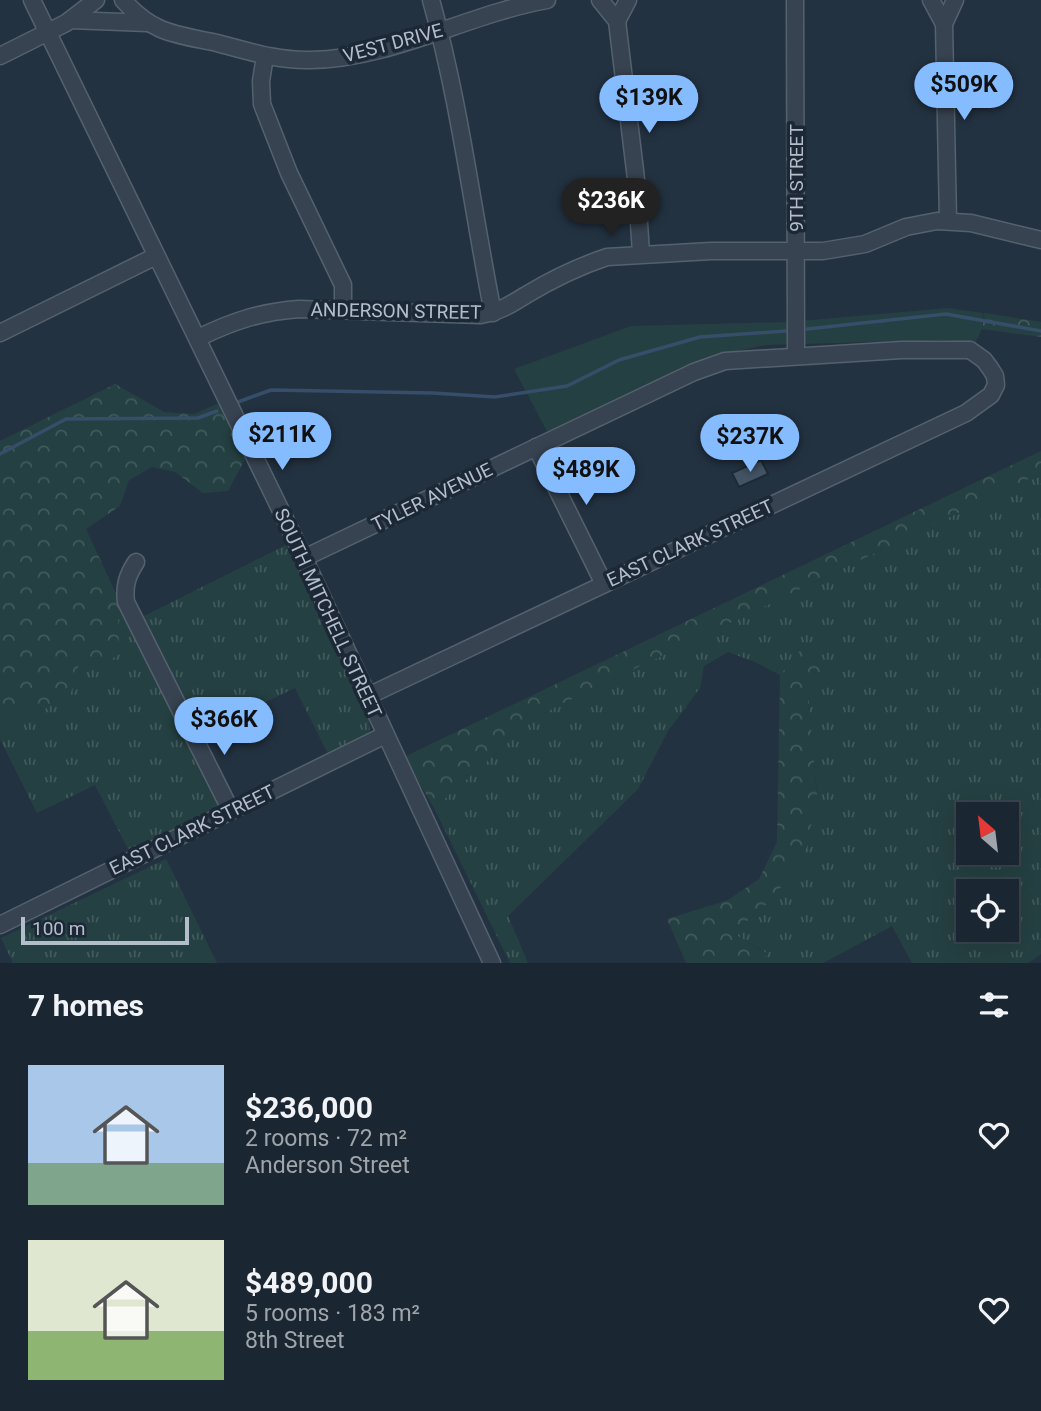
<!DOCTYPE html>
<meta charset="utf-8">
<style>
:root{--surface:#1a2631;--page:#27323d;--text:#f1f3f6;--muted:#9fa5ab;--line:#38434d;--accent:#85bbff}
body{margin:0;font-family:Roboto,sans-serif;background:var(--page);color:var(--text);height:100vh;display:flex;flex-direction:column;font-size:26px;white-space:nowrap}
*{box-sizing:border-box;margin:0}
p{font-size:23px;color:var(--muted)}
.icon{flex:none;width:38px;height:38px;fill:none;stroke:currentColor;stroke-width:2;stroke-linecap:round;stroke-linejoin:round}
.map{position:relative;height:963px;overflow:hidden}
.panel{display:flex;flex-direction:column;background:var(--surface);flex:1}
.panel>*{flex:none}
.needle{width:46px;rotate:332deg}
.tools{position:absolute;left:956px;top:802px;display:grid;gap:14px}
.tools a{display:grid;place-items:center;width:63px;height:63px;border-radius:0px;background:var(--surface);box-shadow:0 7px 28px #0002,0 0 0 2px var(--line);font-size:35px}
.scale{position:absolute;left:21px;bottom:18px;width:168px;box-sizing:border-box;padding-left:7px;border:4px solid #b4becb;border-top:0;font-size:19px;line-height:24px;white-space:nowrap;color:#b4becb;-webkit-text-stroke:5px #1c2836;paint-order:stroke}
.price{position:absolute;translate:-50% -60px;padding:0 16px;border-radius:24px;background:var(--accent);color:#111;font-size:23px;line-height:46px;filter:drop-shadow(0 2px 4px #0008)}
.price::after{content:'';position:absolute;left:50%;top:42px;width:21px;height:16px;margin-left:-10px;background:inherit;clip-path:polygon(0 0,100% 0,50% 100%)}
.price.active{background:#222;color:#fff}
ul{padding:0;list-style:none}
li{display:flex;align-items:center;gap:21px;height:175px;padding:0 28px}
li span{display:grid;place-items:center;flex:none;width:196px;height:140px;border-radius:0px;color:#555}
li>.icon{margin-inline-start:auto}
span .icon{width:84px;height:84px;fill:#fffc;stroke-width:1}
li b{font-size:30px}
h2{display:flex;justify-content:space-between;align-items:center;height:84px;padding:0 28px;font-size:30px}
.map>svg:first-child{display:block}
.grass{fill:url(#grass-tufts);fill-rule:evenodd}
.forest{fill:url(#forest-crowns)}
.park{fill:#254042}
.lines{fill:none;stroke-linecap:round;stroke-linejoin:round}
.stream{stroke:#364e69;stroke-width:3.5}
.building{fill:#445465;stroke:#1e2a38;stroke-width:2}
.minor-casing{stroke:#55616e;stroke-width:19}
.minor{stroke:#374351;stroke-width:16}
.labels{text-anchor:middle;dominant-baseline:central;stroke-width:7;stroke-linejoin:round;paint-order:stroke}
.street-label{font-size:19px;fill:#b4becb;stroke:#1c2836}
</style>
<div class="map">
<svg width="1041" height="963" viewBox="0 0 1041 963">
<defs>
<pattern id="grass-tufts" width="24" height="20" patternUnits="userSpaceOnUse" patternTransform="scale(1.75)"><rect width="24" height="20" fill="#254042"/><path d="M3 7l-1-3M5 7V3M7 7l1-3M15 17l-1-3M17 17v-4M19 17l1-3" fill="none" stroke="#425a5c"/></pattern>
<pattern id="forest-crowns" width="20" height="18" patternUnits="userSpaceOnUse" patternTransform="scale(1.75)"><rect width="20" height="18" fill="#254042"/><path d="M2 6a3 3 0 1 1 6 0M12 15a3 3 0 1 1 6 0" fill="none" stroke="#425a5c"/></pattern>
</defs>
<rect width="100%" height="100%" fill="#233241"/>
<g class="grass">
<path d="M1041 473V954L1029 963H912L892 926 823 963H761L766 953 733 933 773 899 817 795 804 647 780 675 755 662 728 652 704 666 700 688 668 731 638 789 508 916 528 963H510L434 808 539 715ZM968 814H1006V852H968ZM968 891H1006V929H968Z"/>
<path d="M286 545 369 720 370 735 330 758 295 688 200 734 138 619Z"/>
<path d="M118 598 218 803 216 813 131 855 95 785 37 813 0 739V726L12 722 25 703 79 664 103 665Z"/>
<path d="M166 859 217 963H13L1 938Z"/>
</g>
<g class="forest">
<path d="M984 313 1041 322V337L982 329Z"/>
<path d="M115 384 164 412 194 414 219 403 245 459 228 491 203 493 175 472 152 467 129 480 120 506 86 529 118 598 119 654 103 665 79 664 70 696 41 711 25 703 12 722 0 726V441Z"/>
<path d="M1041 451V473L539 715 434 808 404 757Z"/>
<path d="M803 647 823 670 808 692 817 795 807 847 773 899 733 933 767 954 761 963H686L667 919 728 900 759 879 777 842 780 675Z"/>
</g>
<path class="park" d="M948 308 983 313 982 329 975 343 945 340 765 345 723 354 549 435 514 369 631 326 788 322Z"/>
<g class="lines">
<g class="stream">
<path d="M807 329 946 314 1041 331"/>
<path d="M238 402 271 390 433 393 495 397 567 386 619 360 700 337 786 331"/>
<path d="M0 454 66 419 198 418 217 411"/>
</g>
</g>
<path class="building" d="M761 460 768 474 739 487 732 473Z"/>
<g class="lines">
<defs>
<g id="minor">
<path d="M32 0 304 558 492 963"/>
<path d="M123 0C153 34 175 34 217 43 248 51 278 61 311 60 391 59 468 14 547 0"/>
<path d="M431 0C460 103 472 208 493 313"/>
<path d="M600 0 617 21 636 179 641 253"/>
<path d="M795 0 796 355"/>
<path d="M931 0 944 24"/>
<path d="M70 20 147 23"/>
<path d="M617 21 628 0"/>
<path d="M0 56 66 23 96 0"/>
<path d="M265 56 261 81 262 104 289 173 343 285V310"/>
<path d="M948 221 944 24 955 0"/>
<path d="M0 333 156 256"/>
<path d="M198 338C233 321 260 312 299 309L480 315C499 312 510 305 526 295 551 280 580 266 607 257L711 251H823L865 244 906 227 937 221 971 223 1041 240"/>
<path d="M536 447 604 584"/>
<path d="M304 558 694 372 725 361 902 350H970L984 360 990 368 995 376 996 385 991 395 966 413 368 696"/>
<path d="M136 562C127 576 124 586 126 602L231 811"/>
<path d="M0 925 385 735"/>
</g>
</defs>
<use href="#minor" class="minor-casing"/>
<use href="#minor" class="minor"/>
</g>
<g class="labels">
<g class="street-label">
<text transform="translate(393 43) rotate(-15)">VEST DRIVE</text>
<text transform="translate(796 178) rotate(-90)">9TH STREET</text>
<text transform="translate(396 311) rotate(1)">ANDERSON STREET</text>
<text transform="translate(432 497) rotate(-26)">TYLER AVENUE</text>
<text transform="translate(690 543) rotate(-25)">EAST CLARK STREET</text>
<text transform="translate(328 613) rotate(65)">SOUTH MITCHELL STREET</text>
<text transform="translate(192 830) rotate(-26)">EAST CLARK STREET</text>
</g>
</g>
</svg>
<div class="tools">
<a><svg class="needle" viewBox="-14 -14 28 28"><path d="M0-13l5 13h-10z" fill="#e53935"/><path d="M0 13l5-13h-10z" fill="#9fa5ab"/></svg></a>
<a><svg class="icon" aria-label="locate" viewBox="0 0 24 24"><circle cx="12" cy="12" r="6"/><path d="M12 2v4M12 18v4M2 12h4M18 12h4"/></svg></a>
</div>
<div class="scale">100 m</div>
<b class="price" style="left:964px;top:122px">$509K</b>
<b class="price" style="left:649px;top:135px">$139K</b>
<b class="price active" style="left:611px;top:238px">$236K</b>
<b class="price" style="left:282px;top:472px">$211K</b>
<b class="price" style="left:750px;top:474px">$237K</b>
<b class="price" style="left:586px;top:507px">$489K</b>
<b class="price" style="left:224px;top:757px">$366K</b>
</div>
<section class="panel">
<h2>7 homes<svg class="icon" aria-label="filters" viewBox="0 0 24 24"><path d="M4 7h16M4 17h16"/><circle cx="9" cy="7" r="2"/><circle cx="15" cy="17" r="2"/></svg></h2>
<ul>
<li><span style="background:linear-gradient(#a9c7e8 70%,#7fa58c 0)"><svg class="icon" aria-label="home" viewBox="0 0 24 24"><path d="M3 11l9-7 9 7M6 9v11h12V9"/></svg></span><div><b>$236,000</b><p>2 rooms · 72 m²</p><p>Anderson Street</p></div><svg class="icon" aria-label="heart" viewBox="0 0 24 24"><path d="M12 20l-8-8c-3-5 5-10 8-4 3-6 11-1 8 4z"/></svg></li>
<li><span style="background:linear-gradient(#dfe7d0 65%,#8fb573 0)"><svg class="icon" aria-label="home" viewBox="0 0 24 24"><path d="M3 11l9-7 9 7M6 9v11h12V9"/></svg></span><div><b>$489,000</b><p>5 rooms · 183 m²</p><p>8th Street</p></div><svg class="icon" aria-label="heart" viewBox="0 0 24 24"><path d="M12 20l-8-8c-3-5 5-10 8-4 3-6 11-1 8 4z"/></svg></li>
</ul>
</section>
